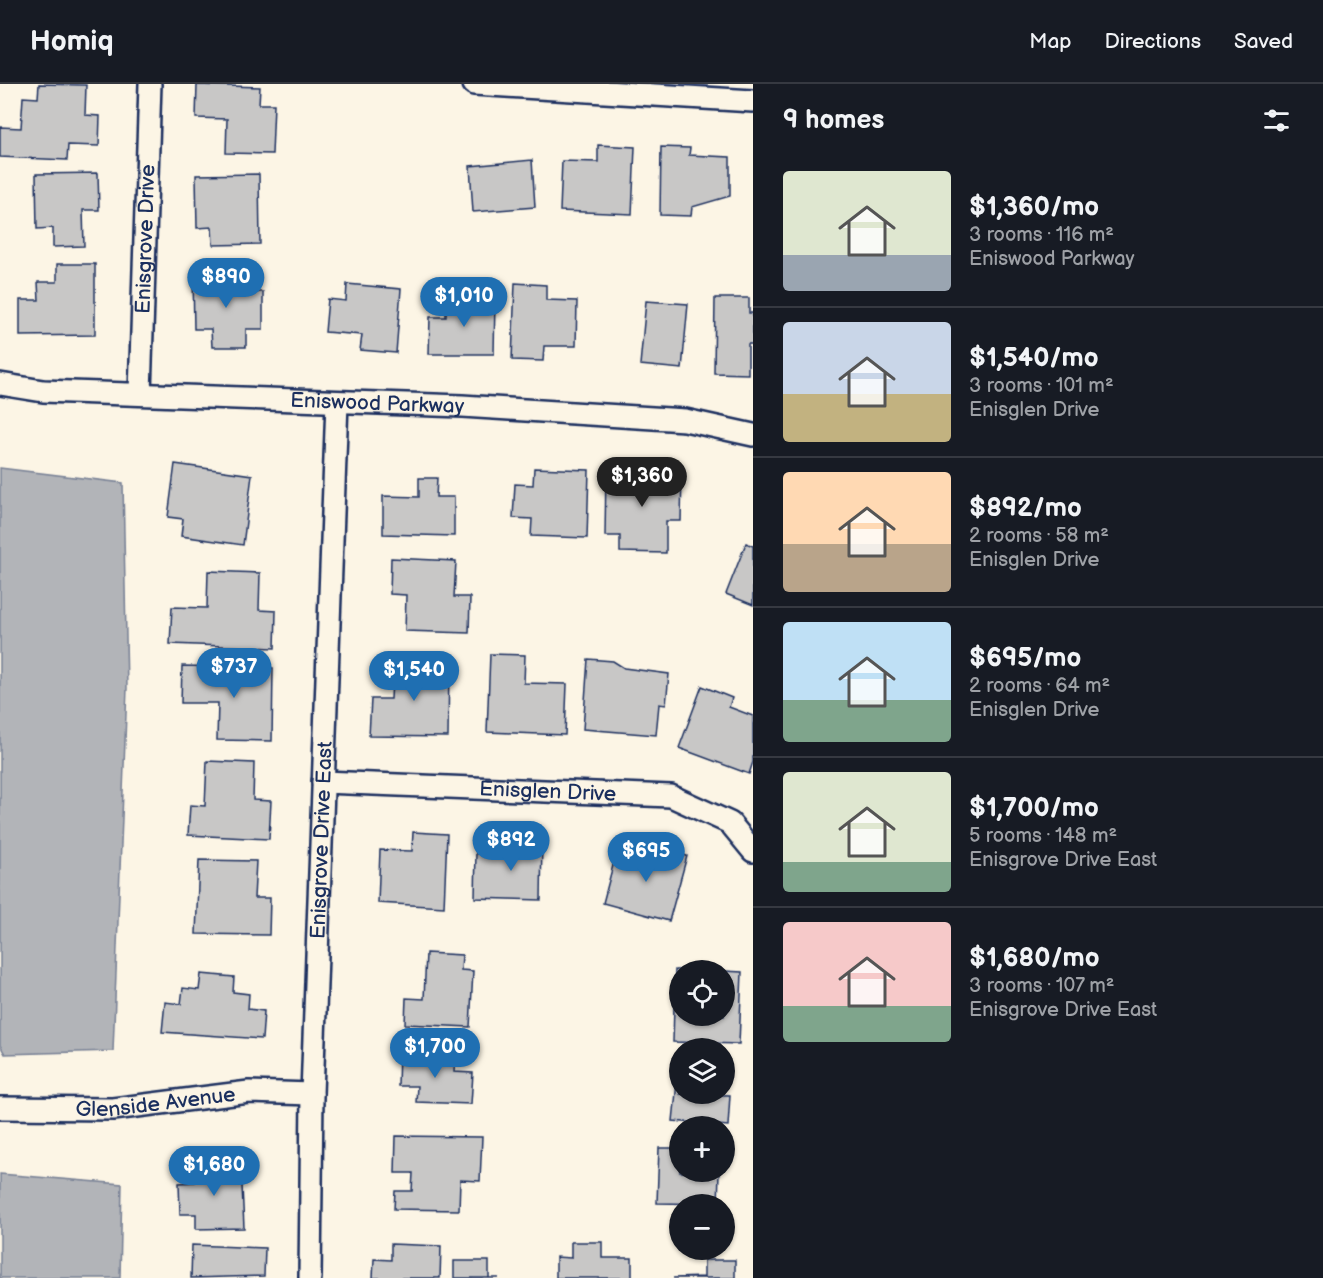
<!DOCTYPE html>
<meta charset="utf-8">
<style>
:root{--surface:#171b24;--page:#242831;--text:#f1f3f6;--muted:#9ea1a6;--line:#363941;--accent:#1f6fb2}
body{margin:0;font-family:"Balsamiq Sans",sans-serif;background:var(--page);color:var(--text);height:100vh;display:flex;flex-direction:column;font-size:22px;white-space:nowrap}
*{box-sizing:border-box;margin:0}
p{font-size:20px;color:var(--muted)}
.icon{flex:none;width:33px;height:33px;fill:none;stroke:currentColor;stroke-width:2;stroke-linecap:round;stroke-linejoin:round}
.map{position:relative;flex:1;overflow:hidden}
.details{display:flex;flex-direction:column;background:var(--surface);width:570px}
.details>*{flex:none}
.buttons{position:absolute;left:669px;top:876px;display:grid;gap:12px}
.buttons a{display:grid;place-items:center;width:66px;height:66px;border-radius:50%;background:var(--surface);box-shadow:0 2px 4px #0004;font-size:30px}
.price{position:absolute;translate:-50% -51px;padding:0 14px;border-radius:21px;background:var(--accent);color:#fff;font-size:20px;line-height:39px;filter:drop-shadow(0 2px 3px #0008)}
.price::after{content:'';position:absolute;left:50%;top:36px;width:18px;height:14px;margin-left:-9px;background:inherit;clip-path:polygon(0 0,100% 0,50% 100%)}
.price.on{background:#222;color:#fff}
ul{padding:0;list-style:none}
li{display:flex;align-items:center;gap:18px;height:150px;padding:0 30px}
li+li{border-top:2px solid var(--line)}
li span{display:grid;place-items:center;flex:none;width:168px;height:120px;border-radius:6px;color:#555}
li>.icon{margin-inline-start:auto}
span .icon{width:72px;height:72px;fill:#fffc;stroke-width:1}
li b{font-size:26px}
h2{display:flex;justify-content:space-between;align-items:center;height:72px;padding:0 30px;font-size:26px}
header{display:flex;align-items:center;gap:36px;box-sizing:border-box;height:84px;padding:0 30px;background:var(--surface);border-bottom:2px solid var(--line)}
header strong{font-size:28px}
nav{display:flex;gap:33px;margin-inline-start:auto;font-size:21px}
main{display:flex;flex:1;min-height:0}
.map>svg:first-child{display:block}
.water{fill:#b2b4b8;stroke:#767f94;stroke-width:1.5}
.building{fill:#c8c7c6;stroke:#1b2f5e;stroke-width:1.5}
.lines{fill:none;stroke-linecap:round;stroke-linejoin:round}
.street-casing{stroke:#1b2f5e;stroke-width:26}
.street{stroke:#fcf5e5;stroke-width:21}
.labels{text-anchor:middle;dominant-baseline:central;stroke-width:4.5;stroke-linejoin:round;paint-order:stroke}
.street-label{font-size:21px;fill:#1b2f5e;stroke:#fcf5e5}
</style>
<header>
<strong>Homiq</strong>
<nav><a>Map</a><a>Directions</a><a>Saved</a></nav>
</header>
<main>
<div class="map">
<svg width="753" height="1194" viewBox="0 0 753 1194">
<rect width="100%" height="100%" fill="#fcf5e5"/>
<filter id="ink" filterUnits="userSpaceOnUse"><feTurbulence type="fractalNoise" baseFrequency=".0167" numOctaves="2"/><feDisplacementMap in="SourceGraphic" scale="12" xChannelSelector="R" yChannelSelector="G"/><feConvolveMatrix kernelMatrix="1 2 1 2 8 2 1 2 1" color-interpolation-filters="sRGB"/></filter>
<g filter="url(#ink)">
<g class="water">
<path d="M0 384 123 399 127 604 113 967 5 970 0 961Z"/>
<path d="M0 1090 122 1100 120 1194H0Z"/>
</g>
<g class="building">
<path d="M39 0 86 1 85 31 100 32 99 62 68 61 67 76 0 73V43L21 44 23 13 38 14Z"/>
<path d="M197 1 260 3 259 20H274L272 70 226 69 227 35 196 34Z"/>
<path d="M598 61 635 63 632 130 560 127 562 77 598 78Z"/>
<path d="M661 63 690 64 689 71 730 73V112L692 123 691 132 660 131Z"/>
<path d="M532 76 535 123 473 128 470 82Z"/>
<path d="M98 89 99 126H83L84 162 53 163V144L37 145 36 90Z"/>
<path d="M259 90 260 160 213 161 212 143 197 144 196 91Z"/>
<path d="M57 180H95V251L20 252V216H39L38 198H57Z"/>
<path d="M245 190V208H263V245H246V263H212L211 245H194L193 191Z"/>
<path d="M515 199 546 201V216L577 217 576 262H544L543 277 512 276Z"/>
<path d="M347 200 401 205 396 269 360 266 362 251 325 248 328 215 346 217Z"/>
<path d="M446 214 495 215 494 270H429L430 233H446Z"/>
<path d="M715 214H749V229H753V260H748V290L714 289Z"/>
<path d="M646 217 688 220 682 285 640 281Z"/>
<path d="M175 380 252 391 243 461 181 452 183 435 168 433Z"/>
<path d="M534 384 589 386 587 454 531 452 532 435 513 434 515 400 533 401Z"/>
<path d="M606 387 682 388 681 437H666V469L620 468V452H605Z"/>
<path d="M419 394H437L436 413H454V452L383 450V412L419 413Z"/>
<path d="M746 459 753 462V521L726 510Z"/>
<path d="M391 474 456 477 454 513H470L469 549 405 547 406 511 390 510Z"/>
<path d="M208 487 260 489 259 526 276 527 275 564 170 560 172 523 207 524Z"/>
<path d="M490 570 525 571 524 599 567 600 565 651 487 648Z"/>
<path d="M588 575 613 577 624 584 669 590 666 621 659 620 656 651 583 645Z"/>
<path d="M393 577 449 578 448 653 369 652 371 615H391Z"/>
<path d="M182 582 273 584 272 657 217 656 218 619H181Z"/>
<path d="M702 602 732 614 729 623 753 632V678L749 690 679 664Z"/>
<path d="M207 677 254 679 253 716 271 717 269 755 188 751 190 721 205 722Z"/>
<path d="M413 748 447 750 444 823 378 819 380 766 412 767Z"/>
<path d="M509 753 542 754 541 816 475 814 476 768 509 769Z"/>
<path d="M654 762 687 772 669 837 603 819 616 770 649 779Z"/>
<path d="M199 776 256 777 254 814H270L269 851 196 850Z"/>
<path d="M426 869 462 871 461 886 473 887 470 943 405 940 406 914 424 915Z"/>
<path d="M675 886H699H680V932H724V887L742 888 739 960 673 958Z"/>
<path d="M201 890 234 893 233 908 249 910 248 925 264 927 262 955 162 948 165 918 181 920 183 904 199 906Z"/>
<path d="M399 969 455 972 454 988 473 989 471 1020 416 1018 417 1002H398Z"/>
<path d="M678 989 680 1010 730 1011 728 1042 673 1037Z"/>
<path d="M396 1052 482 1053 480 1097 460 1096 459 1126 394 1125 395 1107H412L413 1089H395Z"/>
<path d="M659 1064H680V1088H719L718 1120 657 1119Z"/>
<path d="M241 1080 244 1144 196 1145V1130H180L179 1099 195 1098 194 1082Z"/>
<path d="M571 1158H602V1174H632V1194H556V1173L571 1174Z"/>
<path d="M391 1160 441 1162 440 1194H373L374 1175 391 1176Z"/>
<path d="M192 1161 265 1164 264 1192 191 1194Z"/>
<path d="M704 1176H735V1194H673L704 1193Z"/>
<path d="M454 1177H489V1194H499H454Z"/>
</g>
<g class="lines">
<defs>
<g id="street">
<path d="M474 0 753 17"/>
<path id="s1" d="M0 300 43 307 462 322 685 336 753 351"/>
<path id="s2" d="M140 309 150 0"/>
<path id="s3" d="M323 698 671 712 730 739 753 767"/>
<path id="s4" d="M0 1024 113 1025 249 1008 312 1010"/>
<path id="s5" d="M310 1194 312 1010 337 318"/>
</g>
</defs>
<use href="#street" class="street-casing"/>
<use href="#street" class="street"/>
</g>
</g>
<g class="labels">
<g class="street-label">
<text stroke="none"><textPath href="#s2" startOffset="154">Enisgrove Drive</textPath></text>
<text stroke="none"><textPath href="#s1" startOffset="378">Eniswood Parkway</textPath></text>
<text stroke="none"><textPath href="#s3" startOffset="225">Enisglen Drive</textPath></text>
<text stroke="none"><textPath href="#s5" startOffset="438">Enisgrove Drive East</textPath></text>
<text stroke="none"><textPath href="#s4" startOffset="156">Glenside Avenue</textPath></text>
</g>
</g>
</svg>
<div class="buttons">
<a><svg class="icon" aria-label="locate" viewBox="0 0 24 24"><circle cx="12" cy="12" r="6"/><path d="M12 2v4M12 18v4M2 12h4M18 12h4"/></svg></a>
<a><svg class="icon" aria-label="layers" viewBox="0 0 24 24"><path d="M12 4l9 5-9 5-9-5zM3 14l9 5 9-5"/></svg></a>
<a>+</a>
<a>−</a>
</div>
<b class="price" style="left:226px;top:225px">$890</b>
<b class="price" style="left:464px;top:244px">$1,010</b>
<b class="price on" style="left:642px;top:424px">$1,360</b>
<b class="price" style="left:234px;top:615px">$737</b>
<b class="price" style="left:414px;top:618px">$1,540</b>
<b class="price" style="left:511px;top:788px">$892</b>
<b class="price" style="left:646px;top:799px">$695</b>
<b class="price" style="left:435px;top:995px">$1,700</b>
<b class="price" style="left:214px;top:1113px">$1,680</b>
</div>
<section class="details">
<h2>9 homes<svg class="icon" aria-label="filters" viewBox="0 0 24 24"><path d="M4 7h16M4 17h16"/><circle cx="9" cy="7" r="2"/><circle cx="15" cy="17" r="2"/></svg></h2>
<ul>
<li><span style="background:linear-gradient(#dfe7d0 70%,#9aa5b1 0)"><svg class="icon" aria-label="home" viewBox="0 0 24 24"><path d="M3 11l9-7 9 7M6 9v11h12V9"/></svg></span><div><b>$1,360/mo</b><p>3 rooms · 116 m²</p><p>Eniswood Parkway</p></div></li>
<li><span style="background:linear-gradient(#c9d6e8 60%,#c2b280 0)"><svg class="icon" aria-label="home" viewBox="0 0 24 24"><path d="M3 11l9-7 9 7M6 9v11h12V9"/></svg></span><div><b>$1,540/mo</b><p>3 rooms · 101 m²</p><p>Enisglen Drive</p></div></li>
<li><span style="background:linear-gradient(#ffd9b3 60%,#b9a48a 0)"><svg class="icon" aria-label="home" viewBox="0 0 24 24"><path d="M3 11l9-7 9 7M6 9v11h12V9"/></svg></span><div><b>$892/mo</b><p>2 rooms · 58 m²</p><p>Enisglen Drive</p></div></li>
<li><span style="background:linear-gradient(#bfe0f5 65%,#7fa58c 0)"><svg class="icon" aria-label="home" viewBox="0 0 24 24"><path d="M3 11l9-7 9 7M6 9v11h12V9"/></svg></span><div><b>$695/mo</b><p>2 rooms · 64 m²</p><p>Enisglen Drive</p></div></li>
<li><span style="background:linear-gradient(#dfe7d0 75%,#7fa58c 0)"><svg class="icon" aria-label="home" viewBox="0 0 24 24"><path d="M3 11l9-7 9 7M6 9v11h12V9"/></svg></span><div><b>$1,700/mo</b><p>5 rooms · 148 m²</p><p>Enisgrove Drive East</p></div></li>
<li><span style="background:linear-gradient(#f6c9c9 70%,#7fa58c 0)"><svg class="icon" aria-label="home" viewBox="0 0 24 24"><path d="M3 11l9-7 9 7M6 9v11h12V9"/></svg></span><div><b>$1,680/mo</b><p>3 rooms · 107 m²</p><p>Enisgrove Drive East</p></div></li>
</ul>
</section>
</main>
